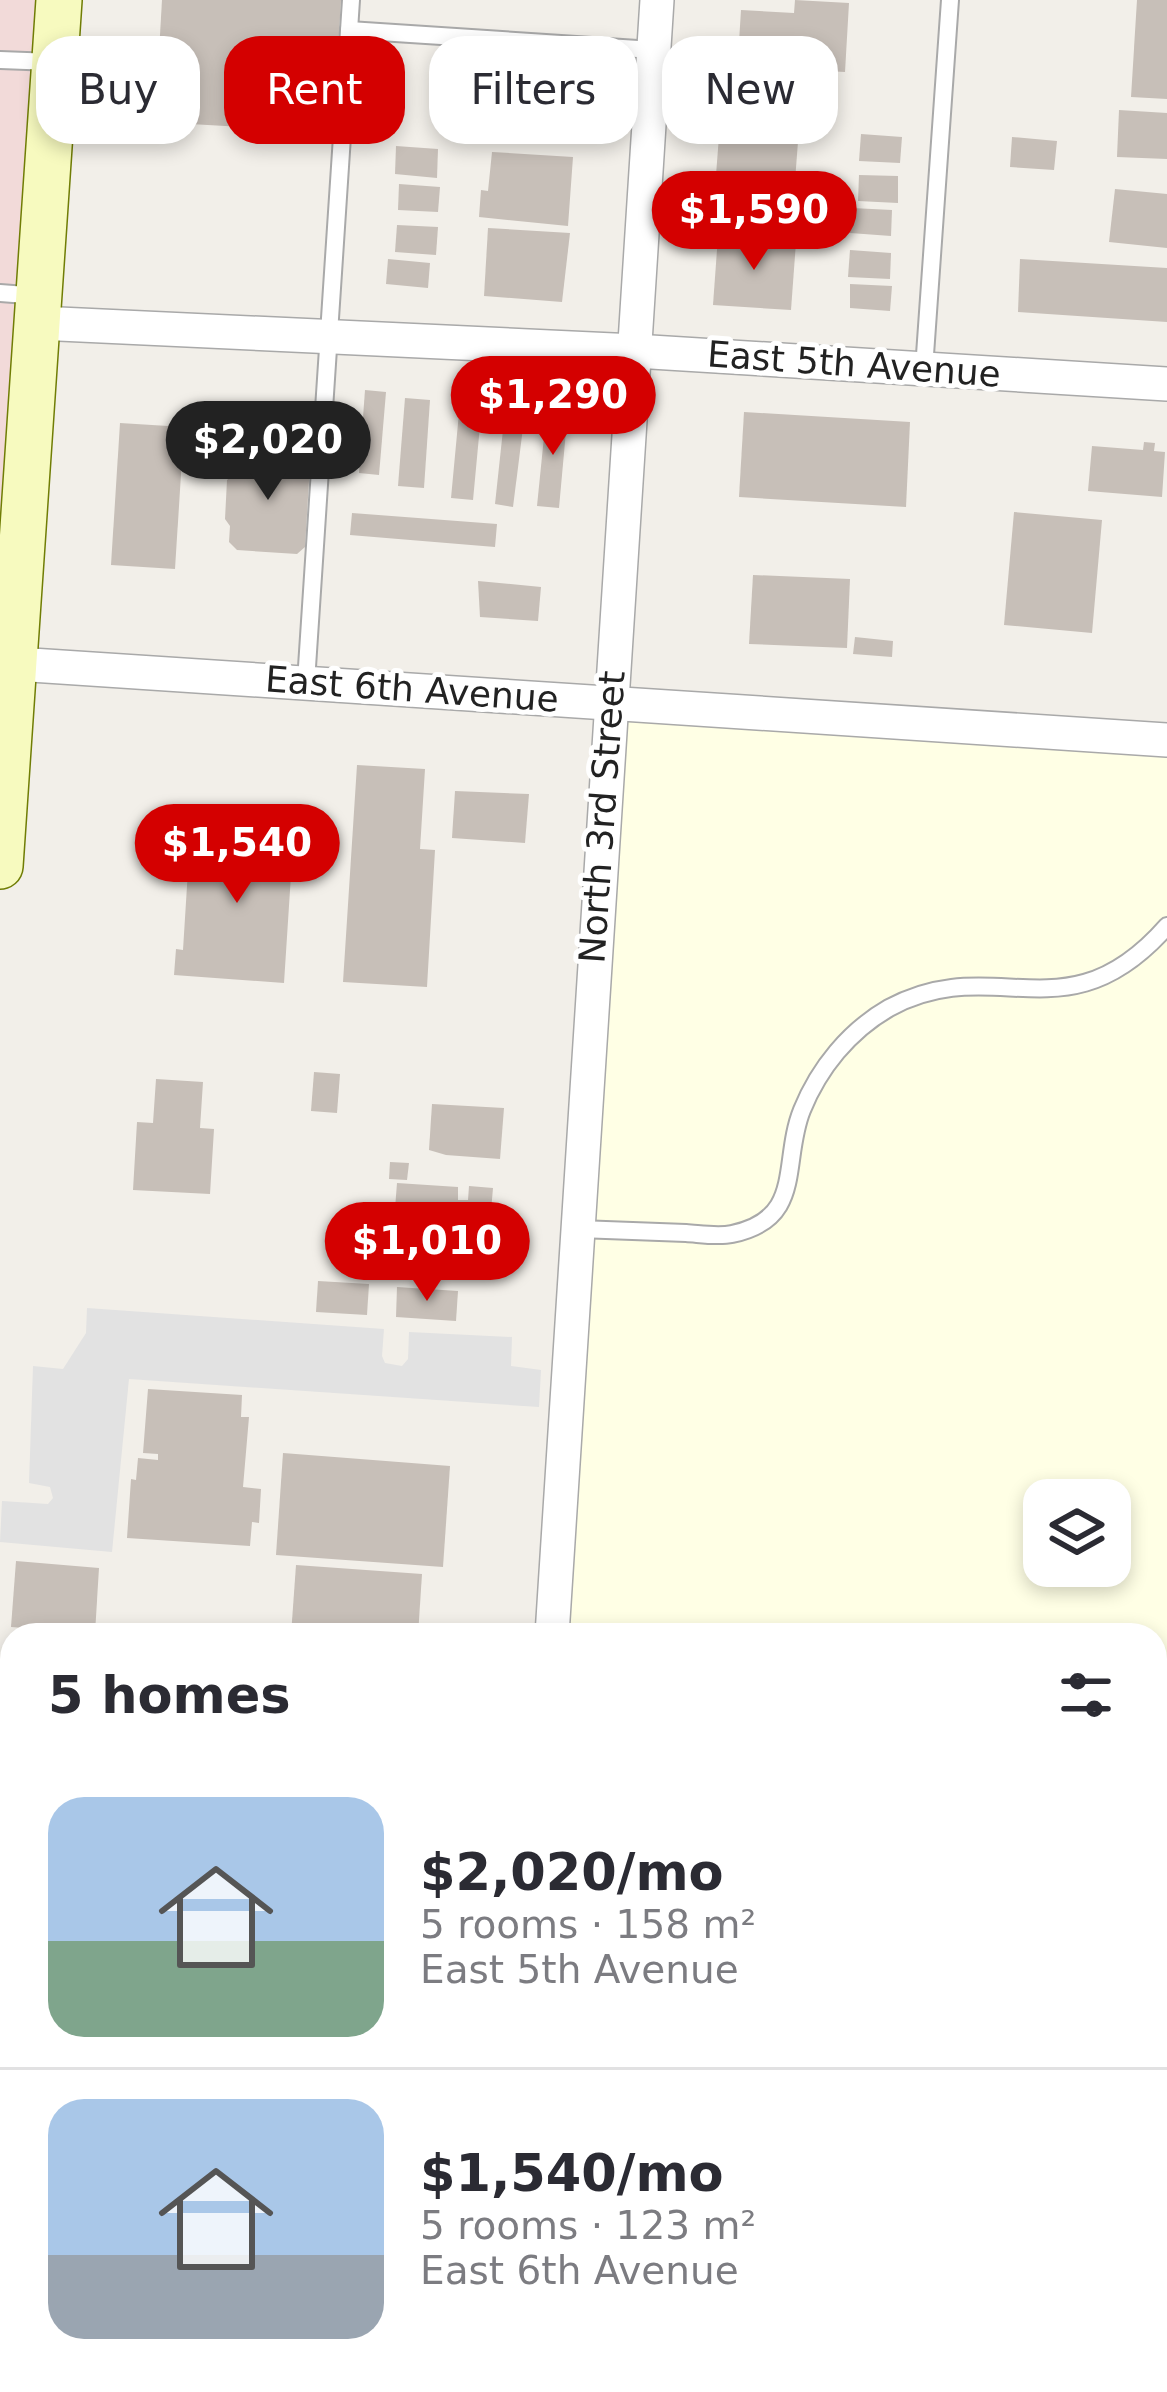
<!DOCTYPE html>
<meta charset="utf-8">
<style>
:root{--surface:#fff;--page:#f2f2f3;--text:#2b2b33;--muted:#7c7c81;--line:#e1e1e2;--accent:#d40000}
body{margin:0;font-family:"DejaVu Sans",sans-serif;background:var(--page);color:var(--text);height:100vh;display:flex;flex-direction:column;font-size:45px;white-space:nowrap}
*{box-sizing:border-box;margin:0}
p{font-size:39px;color:var(--muted)}
.icon{flex:none;width:66px;height:66px;fill:none;stroke:currentColor;stroke-width:2;stroke-linecap:round;stroke-linejoin:round}
.map{position:relative;flex:1;overflow:hidden}
.drawer{position:absolute;left:0px;top:1623px;width:1167px;height:771px;display:flex;flex-direction:column;background:var(--surface);border-radius:36px 36px 0 0;box-shadow:0 6px 18px #0003}
.drawer>*{flex:none}
.hud{position:absolute;left:36px;top:36px;width:1095px;height:108px;display:flex;gap:24px}
.fabs{position:absolute;left:1023px;top:1479px;display:grid;gap:24px}
.fabs a{display:grid;place-items:center;width:108px;height:108px;border-radius:24px;background:var(--surface);box-shadow:0 6px 18px #0003;font-size:60px}
.price{position:absolute;translate:-50% -102px;padding:0 27px;border-radius:42px;background:var(--accent);color:#fff;font-size:39px;line-height:78px;filter:drop-shadow(0 3px 6px #0008)}
.price::after{content:'';position:absolute;left:50%;top:72px;width:36px;height:27px;margin-left:-18px;background:inherit;clip-path:polygon(0 0,100% 0,50% 100%)}
.price.current{background:#222;color:#fff}
ul{padding:0;list-style:none}
li{display:flex;align-items:center;gap:36px;height:300px;padding:0 48px}
li+li{border-top:3px solid var(--line)}
li span{display:grid;place-items:center;flex:none;width:336px;height:240px;border-radius:36px;color:#555}
li>.icon{margin-inline-start:auto}
span .icon{width:144px;height:144px;fill:#fffc;stroke-width:1}
li b{font-size:51px}
h2{display:flex;justify-content:space-between;align-items:center;height:144px;padding:0 48px;font-size:51px}
.chip{padding:0 42px;border-radius:36px;background:var(--surface);box-shadow:0 6px 18px #0003;font-size:42px;line-height:108px}
.chip.current{background:var(--accent);color:#fff}
.map>svg:first-child{display:block}
.residential{fill:#e0dfdf}
.commercial{fill:#f2dad9}
.education{fill:#ffffe5;fill-rule:evenodd}
.parking{fill:#e2e2e2}
.building{fill:#c7bfb8}
.lines{fill:none;stroke-linecap:round;stroke-linejoin:round}
.service-casing{stroke:#a9a9a9;stroke-width:20}
.minor-casing{stroke:#a9a9a9;stroke-width:36}
.secondary-casing{stroke:#707d05;stroke-width:48}
.service{stroke:#fff;stroke-width:16}
.minor{stroke:#fff;stroke-width:33}
.secondary{stroke:#f7fabf;stroke-width:45}
.labels{text-anchor:middle;dominant-baseline:central;stroke-width:10;stroke-linejoin:round;paint-order:stroke}
.street-label{font-size:36px;fill:#222;stroke:#fff}
</style>
<div class="map">
<svg width="1167" height="2392" viewBox="0 0 1167 2392">
<rect width="100%" height="100%" fill="#f2efe9"/>
<path class="residential" d="M847 2382H1113L1114 2387 1167 2392H851Z"/>
<path class="commercial" d="M0 0H56L0 821Z"/>
<path class="education" d="M609 702 1167 740V1826L1155 1825V1635H552ZM1044 1500H1110V1566H1044Z"/>
<g class="parking">
<path d="M87 1308 384 1329 382 1356 385 1363 402 1366 408 1359 409 1332 512 1337 511 1366 541 1370 539 1407 129 1379 112 1552 0 1542 2 1501 48 1504 53 1498 50 1487 29 1483 33 1366 63 1369 86 1333Z"/>
<path d="M12 1660V1749L0 1760V1670Z"/>
<rect x="0" y="2009" width="12" height="169"/>
<path d="M233 2383 345 2385V2392H233Z"/>
</g>
<g class="building">
<path d="M162 0H341L333 132 155 122Z"/>
<path d="M795 0 849 3 845 72 787 69 788 61 738 58 741 10 794 13Z"/>
<path d="M1137 0H1167V99L1131 97Z"/>
<path d="M1119 110 1167 113V159L1117 157Z"/>
<path d="M720 123 799 129 791 232 712 227Z"/>
<path d="M861 134 902 137 900 163 859 161Z"/>
<path d="M1012 137 1057 141 1054 170 1010 167Z"/>
<path d="M396 146 438 149 437 178 395 174Z"/>
<path d="M492 152 573 157 568 226 479 217 481 190 488 191Z"/>
<path d="M859 175 898 176V203L858 201Z"/>
<path d="M399 184 440 187 438 212 398 210Z"/>
<path d="M1115 189 1167 194V248L1109 242Z"/>
<path d="M852 208 892 210 891 236 850 233Z"/>
<path d="M397 225 438 227 436 255 395 252Z"/>
<path d="M488 228 570 233 562 302 484 296Z"/>
<path d="M718 236 796 242 791 310 713 305Z"/>
<path d="M850 250 891 253 890 279 848 277Z"/>
<path d="M388 259 430 263 428 288 386 284Z"/>
<path d="M1020 259 1167 268V322L1018 312Z"/>
<path d="M850 284 892 286 890 311 850 308Z"/>
<path d="M365 390 386 392 379 475 359 473Z"/>
<path d="M405 398 430 400 424 488 398 486Z"/>
<path d="M460 402 482 404 473 500 451 498Z"/>
<path d="M506 402 526 404 513 507 495 504Z"/>
<path d="M547 407 568 409 559 508 537 506Z"/>
<path d="M744 412 910 422 906 507 739 497Z"/>
<path d="M120 423 184 427 175 569 111 565Z"/>
<path d="M1144 442 1155 443 1154 451 1165 452 1162 497 1088 491 1092 446 1143 450Z"/>
<path d="M243 451 304 456 310 464 305 547 297 554 237 550 229 542 230 526 225 519 227 480 234 474 235 457Z"/>
<path d="M1014 512 1102 520 1092 633 1004 625Z"/>
<path d="M352 513 497 524 495 547 350 535Z"/>
<path d="M753 575 850 579 847 648 749 644Z"/>
<path d="M478 581 541 587 538 621 480 617Z"/>
<path d="M855 637 893 641 892 657 853 654Z"/>
<path d="M357 765 425 769 420 849 435 850 427 987 343 982Z"/>
<path d="M455 791 529 794 525 843 452 838Z"/>
<path d="M241 814 248 821 253 817 264 828 263 841 293 844 284 983 174 975 176 949 183 950 190 838 214 840Z"/>
<path d="M314 1072 340 1074 337 1113 311 1111Z"/>
<path d="M156 1079 203 1082 200 1128 214 1129 210 1194 133 1190 137 1122 153 1123Z"/>
<path d="M432 1104 504 1108 500 1159 446 1155 429 1150Z"/>
<path d="M390 1162 409 1163 407 1180 389 1179Z"/>
<path d="M397 1183 458 1187V1200H468L469 1186 493 1188 491 1211H500L499 1232 490 1231 489 1241 393 1234Z"/>
<path d="M318 1281 369 1284 367 1315 316 1312Z"/>
<path d="M397 1287 458 1291 456 1321 396 1317Z"/>
<path d="M148 1389 242 1395 241 1417H249L243 1487 261 1489 259 1523 252 1522 250 1546 127 1538 131 1479 136 1480 138 1458 158 1460V1454L143 1453Z"/>
<path d="M283 1453 450 1466 443 1567 276 1555Z"/>
<path d="M16 1561 99 1568 95 1633 11 1627Z"/>
<path d="M296 1565 422 1574 418 1635H291Z"/>
<path d="M12 2195V2222H0V2196Z"/>
<path d="M5 2372H12V2382L105 2385V2392H4Z"/>
</g>
<g class="lines">
<defs>
<g id="service">
<path d="M349 30 653 50"/>
<path d="M0 60 53 62"/>
<path d="M0 293 39 296"/>
<path d="M924 369 950 0"/>
<path d="M306 682 351 0"/>
<path d="M576 1229C613 1230 650 1232 686 1233 701 1234 718 1237 732 1234 805 1219 781 1162 802 1110 819 1068 849 1031 889 1008 995 950 1066 1041 1167 926"/>
<path d="M0 1953 12 1954"/>
</g>
<g id="minor">
<path d="M38 323 635 351 1167 384"/>
<path d="M16 664 1167 740"/>
<path d="M552 1635 657 0"/>
<path d="M0 2313 12 2314"/>
<path d="M847 2382 851 2392"/>
<path d="M401 2392 402 2382"/>
</g>
<path id="secondary" d="M0 866 59 0"/>
</defs>
<use href="#service" class="service-casing"/>
<use href="#minor" class="minor-casing"/>
<use href="#secondary" class="secondary-casing"/>
<use href="#service" class="service"/>
<use href="#minor" class="minor"/>
<use href="#secondary" class="secondary"/>
</g>
<g class="labels">
<g class="street-label">
<text transform="translate(854 364) rotate(4)">East 5th Avenue</text>
<text transform="translate(412 689) rotate(4)">East 6th Avenue</text>
<text transform="translate(602 817) rotate(-86)">North 3rd Street</text>
</g>
</g>
</svg>
<div class="fabs">
<a><svg class="icon" aria-label="layers" viewBox="0 0 24 24"><path d="M12 4l9 5-9 5-9-5zM3 14l9 5 9-5"/></svg></a>
</div>
<b class="price" style="left:754px;top:273px">$1,590</b>
<b class="price" style="left:553px;top:458px">$1,290</b>
<b class="price current" style="left:268px;top:503px">$2,020</b>
<b class="price" style="left:237px;top:906px">$1,540</b>
<b class="price" style="left:427px;top:1304px">$1,010</b>
<div class="hud">
<a class="chip">Buy</a>
<a class="chip current">Rent</a>
<a class="chip">Filters</a>
<a class="chip">New</a>
</div>
<section class="drawer">
<h2>5 homes<svg class="icon" aria-label="filters" viewBox="0 0 24 24"><path d="M4 7h16M4 17h16"/><circle cx="9" cy="7" r="2"/><circle cx="15" cy="17" r="2"/></svg></h2>
<ul>
<li><span style="background:linear-gradient(#a9c7e8 60%,#7fa58c 0)"><svg class="icon" aria-label="home" viewBox="0 0 24 24"><path d="M3 11l9-7 9 7M6 9v11h12V9"/></svg></span><div><b>$2,020/mo</b><p>5 rooms · 158 m²</p><p>East 5th Avenue</p></div></li>
<li><span style="background:linear-gradient(#a9c7e8 65%,#9aa5b1 0)"><svg class="icon" aria-label="home" viewBox="0 0 24 24"><path d="M3 11l9-7 9 7M6 9v11h12V9"/></svg></span><div><b>$1,540/mo</b><p>5 rooms · 123 m²</p><p>East 6th Avenue</p></div></li>
</ul>
</section>
</div>
